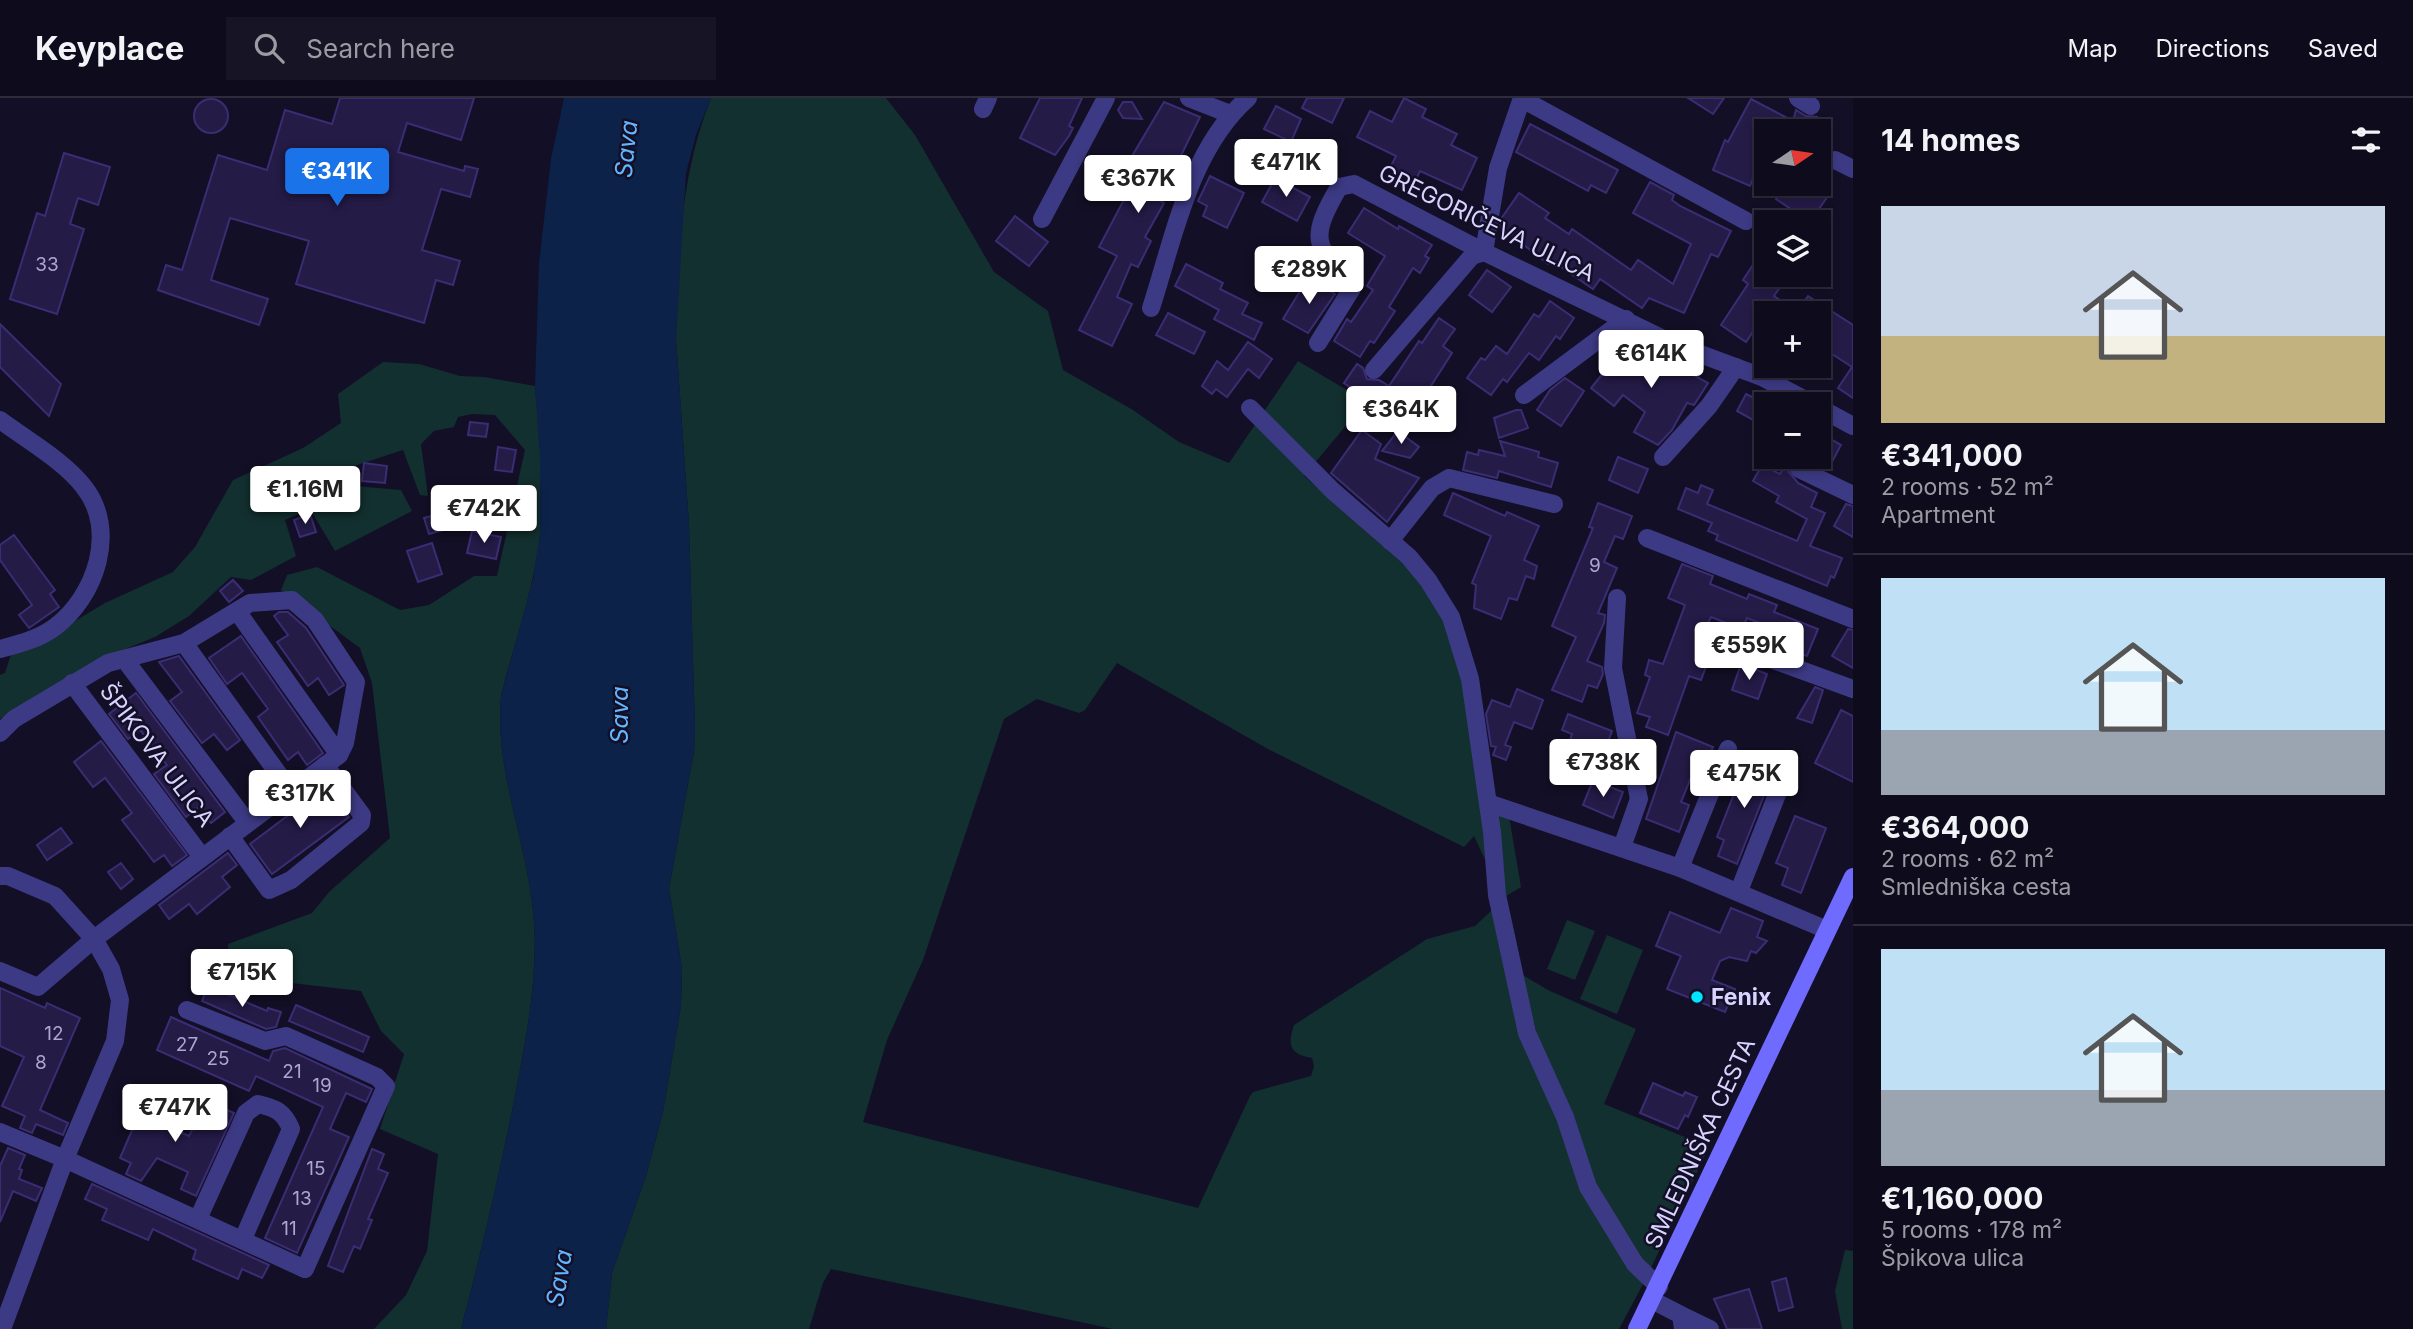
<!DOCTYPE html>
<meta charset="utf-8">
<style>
:root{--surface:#0e0b1c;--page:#171425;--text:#f1f3f6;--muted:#9b9ba3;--line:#2e2b3b;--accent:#1a73e8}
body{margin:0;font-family:Inter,sans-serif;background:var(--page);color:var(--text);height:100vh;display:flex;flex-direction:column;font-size:26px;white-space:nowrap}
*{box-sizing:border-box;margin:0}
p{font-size:23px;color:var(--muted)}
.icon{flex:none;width:38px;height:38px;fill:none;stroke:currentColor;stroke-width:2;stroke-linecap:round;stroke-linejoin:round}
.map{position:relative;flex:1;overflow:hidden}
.details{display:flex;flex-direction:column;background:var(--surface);width:560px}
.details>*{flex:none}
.needle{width:46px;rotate:77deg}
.fabs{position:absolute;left:1754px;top:21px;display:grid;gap:14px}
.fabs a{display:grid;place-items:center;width:77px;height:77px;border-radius:0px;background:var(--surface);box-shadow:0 4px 10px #0003,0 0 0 2px var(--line);font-size:35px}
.price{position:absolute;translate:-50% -60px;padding:0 16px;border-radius:7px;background:#fff;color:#222;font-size:23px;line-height:46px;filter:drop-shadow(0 2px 4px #0008)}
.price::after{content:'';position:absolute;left:50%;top:42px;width:21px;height:16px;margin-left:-10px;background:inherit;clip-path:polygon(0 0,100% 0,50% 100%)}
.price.selected{background:var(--accent);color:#fff}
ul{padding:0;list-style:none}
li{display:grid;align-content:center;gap:14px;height:371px;padding:0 28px}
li+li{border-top:2px solid var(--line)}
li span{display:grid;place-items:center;height:217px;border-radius:0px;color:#555}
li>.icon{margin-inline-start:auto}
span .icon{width:126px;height:126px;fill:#fffc;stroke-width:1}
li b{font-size:30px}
h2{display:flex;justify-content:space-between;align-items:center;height:84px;padding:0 28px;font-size:30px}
header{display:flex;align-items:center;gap:42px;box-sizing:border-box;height:98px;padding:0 35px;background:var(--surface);border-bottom:2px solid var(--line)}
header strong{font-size:33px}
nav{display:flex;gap:38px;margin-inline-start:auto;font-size:24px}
.search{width:490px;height:63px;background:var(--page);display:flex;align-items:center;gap:18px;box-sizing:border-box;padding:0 24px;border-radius:0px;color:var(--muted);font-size:26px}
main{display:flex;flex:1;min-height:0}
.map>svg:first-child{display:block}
.green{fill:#12302f}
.water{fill:#0c2248}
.building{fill:#241b47;stroke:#3b2d73;stroke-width:2}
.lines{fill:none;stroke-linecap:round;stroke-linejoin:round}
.street{stroke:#3d3a85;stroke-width:18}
.secondary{stroke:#6f6bff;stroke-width:18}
.poi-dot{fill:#00e5ff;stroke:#130f26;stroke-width:2.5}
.labels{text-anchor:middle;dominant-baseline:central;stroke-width:5;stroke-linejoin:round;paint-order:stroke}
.number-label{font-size:19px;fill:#aca6d1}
.street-label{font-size:23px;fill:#d9d4ff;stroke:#130f26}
.poi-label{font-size:23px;font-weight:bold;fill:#d9d4ff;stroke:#130f26;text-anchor:start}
.water-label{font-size:24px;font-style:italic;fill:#62b6ff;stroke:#130f26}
</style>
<header>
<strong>Keyplace</strong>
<div class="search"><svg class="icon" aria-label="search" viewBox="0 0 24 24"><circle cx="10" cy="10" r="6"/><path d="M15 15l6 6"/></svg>Search here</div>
<nav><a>Map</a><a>Directions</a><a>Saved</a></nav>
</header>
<main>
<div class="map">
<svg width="1853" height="1231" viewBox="0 0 1853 1231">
<rect width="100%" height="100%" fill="#130f26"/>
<g class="green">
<path d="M711 0H886L915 37 994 174 1048 213 1063 272 1133 312 1179 344 1229 365 1298 263 1377 310 1366 324 1353 319 1304 378 1420 481 1458 545 1485 701 1509 718 1521 789 1503 800 1474 738 1464 749 1268 651 1117 565 1085 612 1079 615 1037 601 1004 621 923 862 887 942 863 1024 1198 1110 1250 998 1253 994 1311 978 1314 968 1312 960C1290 956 1287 948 1294 927L1427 841 1475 828 1494 810 1584 1090 1643 1186 1619 1231H1113L831 1171 823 1185 809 1231H606L612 1175 646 1078 663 1014 681 908 682 870 669 791 694 653 695 631 689 427 676 241C678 157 680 79 711 0Z"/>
<path d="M383 264 419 266 460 278 484 279 535 288C539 337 545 389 540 437 534 492 514 545 501 598 494 675 529 747 534 824 538 888 524 951 512 1013 497 1087 480 1159 461 1231H374L406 1197 427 1153 438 1056 380 1031 404 956 381 933 361 893 229 878 228 846 312 815 329 794 390 740 372 585 360 550 281 492 287 477 317 469 400 512 429 507 474 478H497L525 352 495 317 472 316 458 319 454 329 434 333 421 346 428 398 420 397 403 352 354 368V388L401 392 412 413 335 453 310 411 285 422 296 458 251 482 231 479 189 518 155 539 106 559 0 621V577L5 575 13 550 55 535 105 505 173 474 195 449 233 382 303 350 341 325 338 296Z"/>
<path d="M1567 822 1595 833 1575 882 1547 871Z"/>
<path d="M1607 837 1643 852 1617 916 1580 901Z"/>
<path d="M1521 876 1548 892 1636 931 1604 1006 1709 1049 1650 1172 1641 1165 1591 1088 1543 961Z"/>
<path d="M1845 1152 1853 1153V1231H1842L1835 1193Z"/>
</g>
<path class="water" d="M564 0H711L696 37 686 75 676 241 689 427 695 631 694 653 669 791 682 870 681 908 663 1014 646 1078 612 1175 606 1231H461C480 1159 497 1087 512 1013 524 951 538 888 534 824 529 747 494 675 501 598L533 481 540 435V360L535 288 539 165 551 61Z"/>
<g class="building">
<path d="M340 0H474L461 42 407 25 398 54 464 73 465 68 478 71 470 99 441 91 422 152 460 163 453 187 436 182 424 225 296 186 309 143 230 120 211 182 268 201 259 227 158 192 166 167 182 172 218 57 267 72 285 12 332 26Z"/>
<path d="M1040 0H1082L1069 28 1073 30 1069 38 1055 57 1020 40Z"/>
<path d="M1307 0H1344L1332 25 1302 10Z"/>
<path d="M1404 0 1426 11 1422 19 1457 36 1451 47 1477 60 1462 92 1420 73 1416 82 1390 70 1396 58 1357 39 1370 13 1392 24Z"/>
<path d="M1688 0H1724L1713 16Z"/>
<circle cx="211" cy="18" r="17"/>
<path d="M1751 1 1793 23 1796 12 1806 18 1817 19 1813 33H1766V48L1750 88 1713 72 1725 42 1728 44Z"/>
<path d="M1123 4H1132L1142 21 1123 20 1118 12Z"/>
<path d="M1164 4 1200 19 1159 102 1164 105 1145 139 1151 143 1138 169 1131 166 1117 199 1132 206 1112 248 1079 232 1117 158 1099 149 1137 77 1125 70Z"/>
<path d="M1276 8 1301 21 1291 44 1264 31Z"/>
<path d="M1530 26 1618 72 1606 95 1591 87 1588 93 1516 54Z"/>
<path d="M64 55 110 69 98 107 78 100 70 126 84 131 57 216 10 201 37 115 45 118Z"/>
<path d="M1210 78 1244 95 1227 130 1203 118 1207 108 1198 103Z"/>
<path d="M1275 80 1310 99 1297 123 1262 104Z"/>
<path d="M1650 84 1674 97 1672 102 1680 108 1731 133 1718 159 1711 156 1684 215 1649 200 1642 210 1600 181 1593 191 1551 162 1548 166 1500 128 1501 121 1519 95 1549 115 1545 120 1569 136 1572 131 1631 172 1638 162 1673 186 1691 146 1633 115Z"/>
<path d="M1787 86H1817L1830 95 1810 124 1776 101Z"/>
<path d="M1364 110 1398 131 1399 128 1432 147 1425 158 1429 160 1420 175 1413 170 1389 209 1395 213 1374 245 1370 243 1360 259 1334 243 1347 221 1351 224 1373 192 1367 188 1385 158 1348 135Z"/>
<path d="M1015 118 1048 144 1029 168 996 143Z"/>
<path d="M1766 147V177L1783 185 1774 198 1797 214 1808 198 1853 227V300L1838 290 1852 269 1818 247V215H1766L1759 232 1756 229 1746 244 1721 227 1748 186 1743 182Z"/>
<path d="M1186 166 1223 185 1220 191 1248 205 1242 216 1262 225 1254 242 1214 221 1219 212 1175 188Z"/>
<path d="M1487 172 1511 189 1492 214 1469 197Z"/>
<path d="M1308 180 1335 196 1308 235 1283 221Z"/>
<path d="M1550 203 1574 220 1560 241 1556 238 1539 262 1529 255 1507 284 1503 281 1491 297 1467 280 1481 260 1485 262 1496 248 1507 256 1534 216 1539 219Z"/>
<path d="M1168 215 1205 234 1194 256 1156 237Z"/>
<path d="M1439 220 1455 231 1443 248 1452 255 1418 308 1389 289 1377 308 1344 285 1357 266 1363 270 1367 281 1379 282 1389 288 1419 243 1422 245Z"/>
<path d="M0 226 61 286 49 318 0 269Z"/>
<path d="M1632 243 1708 285 1694 307 1687 305 1672 332 1658 347 1634 334 1645 314 1623 297 1614 308 1591 290 1608 269 1611 270 1618 262 1620 264Z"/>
<path d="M1248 244 1272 261 1259 280 1248 271 1227 299 1216 291 1212 296 1202 288 1217 263 1228 272Z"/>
<path d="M1565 280 1584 293 1561 328 1537 312 1550 292Z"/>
<path d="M1746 296 1766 306V329L1737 313Z"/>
<path d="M1516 312H1521L1528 330 1499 340 1494 320Z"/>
<path d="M470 324 488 326 486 339 468 337Z"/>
<path d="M1362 332 1381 346 1375 361 1419 380 1387 424 1331 375Z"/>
<path d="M1398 333 1419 349 1410 360 1382 353Z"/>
<path d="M1818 334 1841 347 1832 364 1818 357Z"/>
<path d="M1500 343 1539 354 1538 359 1558 365 1551 389 1499 373 1497 380 1463 372 1467 354 1478 357 1479 352 1505 358Z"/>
<path d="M498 349 516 352 512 374 495 372Z"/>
<path d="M1618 359 1648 371 1638 395 1609 382Z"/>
<path d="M1790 359H1812L1809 363 1793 361 1788 373 1798 385 1817 395 1811 409 1825 415 1810 448 1842 460 1834 480 1831 478 1827 488 1716 442 1718 437 1708 433 1712 425 1678 411 1686 390 1698 395 1701 387 1713 392 1707 406 1797 443 1807 421 1776 404 1779 398 1753 383 1762 367 1780 376Z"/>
<path d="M364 365 387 368 385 385 362 383Z"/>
<path d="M1453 395 1505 418 1507 414 1539 428 1524 462 1537 468 1534 481 1526 478 1517 502 1509 500 1501 521 1474 510 1476 487 1472 485 1491 438 1444 417Z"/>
<path d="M1598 405 1632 418 1623 441 1615 438 1604 464 1617 470 1598 515 1605 517 1604 525 1587 563 1602 569 1603 576 1597 590 1588 587 1582 604 1552 592 1576 539 1552 528 1593 430 1589 429Z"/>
<path d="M1846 406 1853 408V439L1834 428Z"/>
<path d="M310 416 316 434 300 439 294 422Z"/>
<path d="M438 416 443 432 429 436 424 420Z"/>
<path d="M472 433 501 439 496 461 467 455Z"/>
<path d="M14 437 55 492 50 496 59 509 29 530 19 517 32 507 0 462V447Z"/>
<path d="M432 445 442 476 418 484 407 453Z"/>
<path d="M1682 466 1713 478 1710 486 1747 501 1749 496 1777 507 1774 514 1818 531 1807 558 1775 545 1780 533 1747 520 1742 531 1711 519 1703 536 1700 551 1711 555 1701 582 1689 578 1668 637 1646 629 1650 619 1637 615 1650 579 1645 577 1649 562 1663 566 1685 507 1668 500Z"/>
<path d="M233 482 243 493 229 504 220 493Z"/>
<path d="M279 514H288L306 530 344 587 329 597 318 580 308 588 277 544 288 537 274 518Z"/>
<path d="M1848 531 1853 532V570L1832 558Z"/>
<path d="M241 538 323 655 307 667 298 654 288 662 258 619 268 611 242 575 227 586 209 560Z"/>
<path d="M179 558 240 642 227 652 214 636 202 645 170 603 182 594 159 564Z"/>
<path d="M1741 566 1767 576 1758 601 1732 592Z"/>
<path d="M1815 589 1823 592 1812 625 1797 620Z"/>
<path d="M1517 591 1543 602 1532 631 1514 624 1505 647 1511 649 1506 662 1493 657 1496 649 1491 648 1486 616 1492 602 1510 609Z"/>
<path d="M136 595 225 714 211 725 199 709 186 719 154 676 167 667 140 632 128 641 109 616Z"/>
<path d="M1841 612 1853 618V684L1815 665Z"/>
<path d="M1568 616 1612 633 1602 659 1569 646 1572 636 1562 632Z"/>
<path d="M1676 634 1713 649 1700 680 1692 677 1681 704 1689 707 1679 734 1646 721Z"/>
<path d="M101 643 187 757 172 768 164 757 154 764 122 722 132 715 105 680 93 689 74 664Z"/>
<path d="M1747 663 1779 676 1767 690 1737 766 1718 758 1724 742 1717 739Z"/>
<path d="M1593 682 1623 694 1613 720 1583 707Z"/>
<path d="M327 688 349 719 272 776 250 746Z"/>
<path d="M1795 718 1826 730 1801 795 1782 787 1788 770 1776 765Z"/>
<path d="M61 730 72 745 47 762 37 747Z"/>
<path d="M228 755 237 767 222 779 230 789 197 816 189 806 169 821 159 807Z"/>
<path d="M121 765 133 781 121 791 108 774Z"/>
<path d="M1731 810 1763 823 1757 839 1767 843 1756 855 1751 853 1747 863 1729 859 1720 863 1712 882 1735 891 1725 914 1667 891 1681 858 1656 848 1670 814 1720 835Z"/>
<path d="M208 888 267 913 268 910 281 914 276 929 266 931 202 903Z"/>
<path d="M0 890 45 910 47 905 80 920 40 1012 68 1025 63 1037 36 1026 32 1035 20 1030 25 1018 2 1008 24 959 0 948Z"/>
<path d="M296 907 369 939 363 954 289 923Z"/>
<path d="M171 919 269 963 273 953 285 950 372 991 366 1004 346 995 330 1031 349 1039 297 1155 265 1140 323 1009 256 978 249 993 157 952Z"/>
<path d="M1653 985 1683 998 1685 994 1697 999 1688 1019 1685 1017 1678 1031 1640 1015Z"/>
<path d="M159 996 176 1004 165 1028 189 1038 197 1022 208 1027 216 1007 234 1015 196 1098 181 1091 188 1074 157 1060 141 1083 126 1076 131 1065 120 1060 139 1016 148 1020Z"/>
<path d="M8 1050 25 1057 19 1071 22 1072 19 1081 42 1090 36 1103 13 1093 0 1124V1068Z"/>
<path d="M372 1051 384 1056 378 1071 388 1075 368 1121 372 1122 360 1151 354 1148 343 1174 328 1168Z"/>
<path d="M92 1086 269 1167 262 1180 242 1171 238 1181 193 1161 196 1152 153 1131 148 1142 102 1122 107 1111 85 1101Z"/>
<path d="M1786 1180 1793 1209 1779 1213 1772 1184Z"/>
<path d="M1749 1191 1762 1231H1727L1714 1201Z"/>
</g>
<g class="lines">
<g class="street">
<path d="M1189 0 1230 16"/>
<path d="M1798 0 1811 8"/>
<path d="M1522 1 1746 123"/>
<path d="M983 11 988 0"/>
<path d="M1835 62 1853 71"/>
<path d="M1042 121 1106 0"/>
<path d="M1151 210C1174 139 1190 51 1248 0"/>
<path d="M1318 245 1354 187C1312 149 1310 139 1339 89L1354 86 1484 154 1676 247 1762 279 1813 306"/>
<path d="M1374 272 1472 158 1484 154 1498 70 1522 0"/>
<path d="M1524 297 1626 221"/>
<path d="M1818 309 1853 328"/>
<path d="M1250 310 1333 393 1409 459 1428 482 1451 519 1470 581 1492 734 1497 797 1527 935 1565 1019 1588 1089 1635 1166 1659 1189"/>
<path d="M0 322C27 342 64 363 84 389 118 432 96 498 55 529 39 541 19 546 0 551"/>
<path d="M1663 359 1709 308 1736 269"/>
<path d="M1799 371 1853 397"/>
<path d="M1647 440 1853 521"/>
<path d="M1390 443 1432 390 1449 380 1554 406"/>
<path d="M1617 500 1613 570 1639 701 1622 749"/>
<path d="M237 513 339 657"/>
<path d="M1713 540 1853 591"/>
<path d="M184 545 290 692"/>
<path d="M125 562 247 724"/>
<path d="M72 585 202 759"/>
<path d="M0 635 14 621 108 565 184 545 250 505 292 502 315 522 356 584 345 645 339 657 94 841 38 889 0 873"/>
<path d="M1488 705 1680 770 1827 832"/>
<path d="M230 738 269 792 291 782 361 725 362 717 325 667"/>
<path d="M1680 770 1728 651"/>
<path d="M0 778H8L55 798 94 841 111 871 120 902 115 943 65 1061 2 1231"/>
<path d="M1739 793 1778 694"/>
<path d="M0 1034 65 1061 305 1171 386 988 377 979 286 938 265 943 187 912"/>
<path d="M198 1121 246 1015 258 1006C276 1010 284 1014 291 1031L243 1141"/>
<path d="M1652 1202 1681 1217 1683 1231"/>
<path d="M1681 1217 1710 1231"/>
</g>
<path class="secondary" d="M1637 1231 1853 779"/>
</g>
<circle class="poi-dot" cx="1697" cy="899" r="7"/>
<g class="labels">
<g class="number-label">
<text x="47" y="166">33</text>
<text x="1595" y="467">9</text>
<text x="54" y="935">12</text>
<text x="187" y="946">27</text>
<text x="218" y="960">25</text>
<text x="41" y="964">8</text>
<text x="292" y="973">21</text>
<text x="322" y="987">19</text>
<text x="316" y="1070">15</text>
<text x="302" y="1100">13</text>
<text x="289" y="1130">11</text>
</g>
<g class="street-label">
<text transform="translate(1487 125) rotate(26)">GREGORIČEVA ULICA</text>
<text transform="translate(157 657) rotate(53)">ŠPIKOVA ULICA</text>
<text transform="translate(1700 1045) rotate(-65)">SMLEDNIŠKA CESTA</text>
</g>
<g class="poi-label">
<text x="1711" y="899">Fenix</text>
</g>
<g class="water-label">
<text transform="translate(626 51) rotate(-84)">Sava</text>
<text transform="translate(619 617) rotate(-90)">Sava</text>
<text transform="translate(559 1180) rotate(-80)">Sava</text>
</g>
</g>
</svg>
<div class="fabs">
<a><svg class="needle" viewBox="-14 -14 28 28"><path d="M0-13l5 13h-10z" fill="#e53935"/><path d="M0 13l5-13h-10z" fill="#9b9ba3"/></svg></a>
<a><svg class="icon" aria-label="layers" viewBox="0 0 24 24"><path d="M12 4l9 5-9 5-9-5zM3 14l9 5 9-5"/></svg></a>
<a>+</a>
<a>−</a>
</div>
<b class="price" style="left:1286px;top:101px">€471K</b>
<b class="price selected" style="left:337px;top:110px">€341K</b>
<b class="price" style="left:1138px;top:117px">€367K</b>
<b class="price" style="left:1309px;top:208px">€289K</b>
<b class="price" style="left:1651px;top:292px">€614K</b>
<b class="price" style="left:1401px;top:348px">€364K</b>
<b class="price" style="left:305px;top:428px">€1.16M</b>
<b class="price" style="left:484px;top:447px">€742K</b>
<b class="price" style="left:1749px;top:584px">€559K</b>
<b class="price" style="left:1603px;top:701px">€738K</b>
<b class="price" style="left:1744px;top:712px">€475K</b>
<b class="price" style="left:300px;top:732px">€317K</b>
<b class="price" style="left:242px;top:911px">€715K</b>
<b class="price" style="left:175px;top:1046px">€747K</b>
</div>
<section class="details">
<h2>14 homes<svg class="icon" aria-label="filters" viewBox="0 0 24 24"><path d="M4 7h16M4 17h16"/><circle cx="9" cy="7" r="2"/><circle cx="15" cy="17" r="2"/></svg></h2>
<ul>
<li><span style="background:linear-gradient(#c9d6e8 60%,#c2b280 0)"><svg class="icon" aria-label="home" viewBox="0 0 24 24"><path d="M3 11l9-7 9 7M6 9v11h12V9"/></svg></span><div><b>€341,000</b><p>2 rooms · 52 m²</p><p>Apartment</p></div></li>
<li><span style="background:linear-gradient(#bfe0f5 70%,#9aa5b1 0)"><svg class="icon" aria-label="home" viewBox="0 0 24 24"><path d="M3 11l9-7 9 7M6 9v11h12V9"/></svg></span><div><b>€364,000</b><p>2 rooms · 62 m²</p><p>Smledniška cesta</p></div></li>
<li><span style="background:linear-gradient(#bfe0f5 65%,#9aa5b1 0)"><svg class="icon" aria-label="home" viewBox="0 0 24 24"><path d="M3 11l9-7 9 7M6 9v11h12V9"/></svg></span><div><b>€1,160,000</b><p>5 rooms · 178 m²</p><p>Špikova ulica</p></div></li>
</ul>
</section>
</main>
